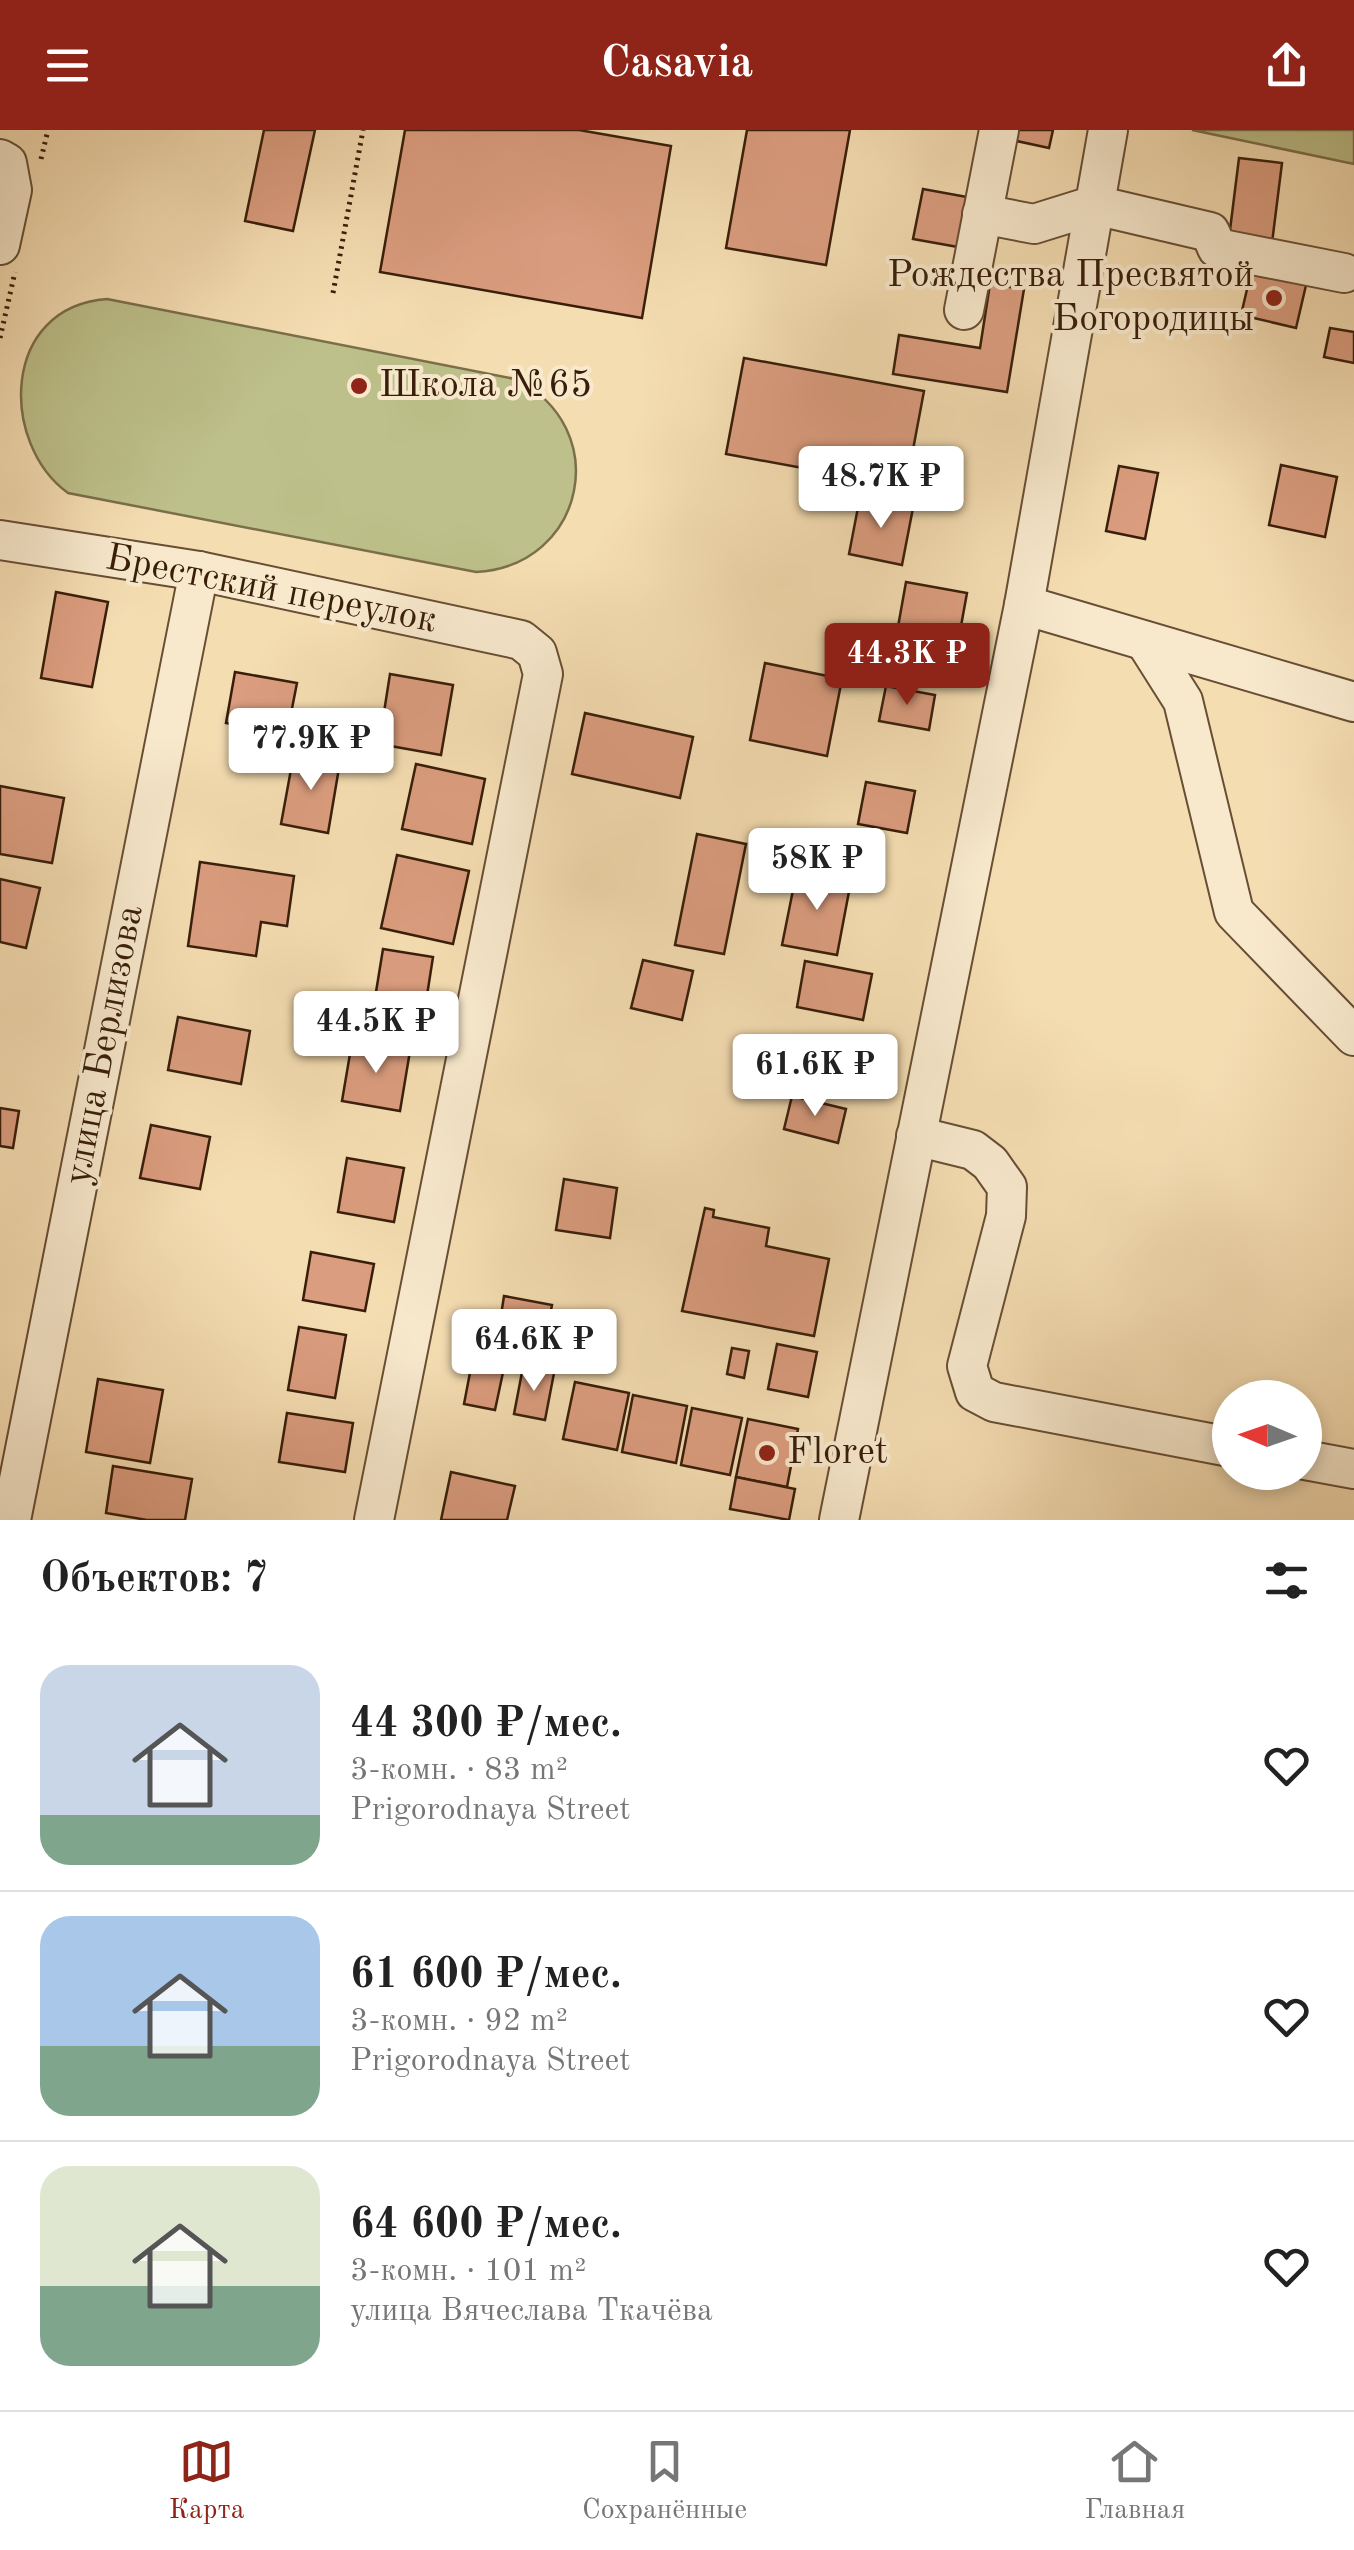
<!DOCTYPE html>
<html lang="ru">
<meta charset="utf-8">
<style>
:root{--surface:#fff;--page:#f6f6f6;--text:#222;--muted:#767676;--line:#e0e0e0;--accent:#8f2418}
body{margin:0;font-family:"Old Standard TT",serif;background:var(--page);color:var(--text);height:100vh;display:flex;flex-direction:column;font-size:38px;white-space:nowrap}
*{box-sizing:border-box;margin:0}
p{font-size:32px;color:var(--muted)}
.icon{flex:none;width:55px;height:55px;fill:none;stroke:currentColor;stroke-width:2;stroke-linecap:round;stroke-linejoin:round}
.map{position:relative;height:1390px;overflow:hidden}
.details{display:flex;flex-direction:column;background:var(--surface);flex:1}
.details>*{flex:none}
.needle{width:65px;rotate:272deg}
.controls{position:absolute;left:1212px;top:1250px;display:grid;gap:20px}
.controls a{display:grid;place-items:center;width:110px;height:110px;border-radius:50%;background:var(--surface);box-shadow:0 5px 15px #0003;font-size:50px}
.price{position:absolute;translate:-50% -85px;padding:0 22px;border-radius:10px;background:#fff;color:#222;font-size:32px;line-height:65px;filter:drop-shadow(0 2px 5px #0008)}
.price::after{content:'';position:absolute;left:50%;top:60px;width:30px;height:22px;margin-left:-15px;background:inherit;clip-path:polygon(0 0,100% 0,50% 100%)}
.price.current{background:var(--accent);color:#fff}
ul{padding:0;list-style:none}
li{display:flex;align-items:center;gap:30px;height:250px;padding:0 40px}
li+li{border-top:2px solid var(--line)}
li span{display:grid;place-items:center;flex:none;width:280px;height:200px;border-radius:30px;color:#555}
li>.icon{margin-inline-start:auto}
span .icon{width:120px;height:120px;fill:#fffc;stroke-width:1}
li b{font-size:42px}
h2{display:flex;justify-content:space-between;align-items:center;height:120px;padding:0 40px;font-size:42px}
header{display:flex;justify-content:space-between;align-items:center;height:130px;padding:0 40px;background:var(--accent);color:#fff;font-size:45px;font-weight:700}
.tab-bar{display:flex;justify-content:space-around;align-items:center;height:140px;border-top:2px solid var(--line);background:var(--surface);font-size:28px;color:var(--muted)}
.tab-bar a{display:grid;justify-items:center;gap:5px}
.tab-bar .current{color:var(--accent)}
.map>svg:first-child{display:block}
.green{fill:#bdc08a;stroke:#7a6f4a;stroke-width:2.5}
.building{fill:#db9d7f;stroke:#381e0a;stroke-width:2.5}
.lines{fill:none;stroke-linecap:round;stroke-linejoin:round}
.minor-casing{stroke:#674e34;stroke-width:42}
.path{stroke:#381e0a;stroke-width:5;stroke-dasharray:2.5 5;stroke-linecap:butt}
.minor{stroke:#f8e9cd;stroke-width:38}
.poi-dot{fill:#8f2418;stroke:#f8e9cd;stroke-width:4}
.labels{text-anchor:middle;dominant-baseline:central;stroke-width:8;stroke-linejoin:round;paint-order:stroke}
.poi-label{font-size:38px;fill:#381e0a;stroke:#f8e9cd;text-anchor:start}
.street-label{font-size:38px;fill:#381e0a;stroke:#f8e9cd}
</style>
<header><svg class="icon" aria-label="menu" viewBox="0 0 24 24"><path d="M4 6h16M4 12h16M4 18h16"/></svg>Casavia<svg class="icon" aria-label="share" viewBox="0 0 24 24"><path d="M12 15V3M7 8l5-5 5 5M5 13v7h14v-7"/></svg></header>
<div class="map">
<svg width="1354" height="1390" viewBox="0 0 1354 1390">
<rect width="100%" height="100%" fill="#f5ddb2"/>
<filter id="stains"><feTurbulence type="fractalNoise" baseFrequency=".002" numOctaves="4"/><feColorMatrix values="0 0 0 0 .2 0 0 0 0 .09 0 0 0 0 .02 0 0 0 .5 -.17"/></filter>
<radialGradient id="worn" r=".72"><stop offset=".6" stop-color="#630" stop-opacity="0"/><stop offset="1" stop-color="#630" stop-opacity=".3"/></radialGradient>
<g class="green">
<path d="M1192 0H1354V34Z"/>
<path d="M107 169 515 249C614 297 586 436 476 442L68 363C0 314 0 177 107 169Z"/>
</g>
<g class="building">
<path d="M264 0H315L293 101 245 91Z"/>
<path d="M405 0H579L671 16 642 188 380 142Z"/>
<path d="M747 0H850L826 135 726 118Z"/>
<path d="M1014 0H1053L1049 18 1012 10Z"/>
<path d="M1239 28 1282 33 1272 113 1229 108Z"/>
<path d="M923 59 967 67 958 117 913 109Z"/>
<path d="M1252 138 1307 151 1296 198 1241 185Z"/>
<path d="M990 154 1024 159 1007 262 893 244 899 205 980 218Z"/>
<path d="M1330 198 1354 202V233L1324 227Z"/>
<path d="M744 228 924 261 906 357 726 324Z"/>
<path d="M1281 335 1337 347 1325 407 1269 395Z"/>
<path d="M1119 336 1158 343 1145 409 1106 401Z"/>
<path d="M860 367 913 378 902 435 849 424Z"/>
<path d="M906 452 967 463 957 518 896 508Z"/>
<path d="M56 462 108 472 92 557 41 548Z"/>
<path d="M765 533 842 549 827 626 750 610Z"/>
<path d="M235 542 297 553 287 604 226 593Z"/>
<path d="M390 544 453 555 441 625 379 614Z"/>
<path d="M886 556 935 565 929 600 879 591Z"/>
<path d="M585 583 693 607 680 668 572 644Z"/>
<path d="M294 623 340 632 328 703 281 694Z"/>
<path d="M416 634 485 649 472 714 402 699Z"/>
<path d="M866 652 915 661 907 703 858 694Z"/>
<path d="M0 656 64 668 52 733 0 724Z"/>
<path d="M697 704 746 714 724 824 675 815Z"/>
<path d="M397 725 469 741 453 814 381 798Z"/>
<path d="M200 732 294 746 287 796 261 792 256 826 188 816Z"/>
<path d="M797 740 851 751 837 825 782 815Z"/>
<path d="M0 749 40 758 26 818 0 812Z"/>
<path d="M383 819 433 827 426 872 376 862Z"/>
<path d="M643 830 693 841 682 890 631 878Z"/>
<path d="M805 831 872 844 863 890 797 877Z"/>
<path d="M178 887 250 901 241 954 168 940Z"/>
<path d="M352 912 410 921 400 981 342 971Z"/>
<path d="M792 966 846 979 838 1013 784 999Z"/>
<path d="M0 978 19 981 13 1018 0 1016Z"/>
<path d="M151 995 210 1007 200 1059 140 1048Z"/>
<path d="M347 1028 404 1038 394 1092 338 1082Z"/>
<path d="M564 1049 617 1058 610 1108 556 1100Z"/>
<path d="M705 1078 714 1080 713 1087 769 1098 766 1116 829 1129 814 1206 682 1181Z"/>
<path d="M311 1122 374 1134 365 1181 303 1170Z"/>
<path d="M504 1166 552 1175 546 1206 499 1198Z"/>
<path d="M299 1197 346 1205 335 1268 288 1260Z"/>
<path d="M777 1214 817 1222 808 1267 768 1259Z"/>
<path d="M732 1218 749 1221 744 1248 727 1244Z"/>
<path d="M473 1227 505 1233 495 1280 464 1274Z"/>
<path d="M523 1237 554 1243 545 1290 514 1284Z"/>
<path d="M98 1249 163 1260 150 1333 86 1322Z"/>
<path d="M575 1252 629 1263 617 1320 563 1309Z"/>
<path d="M633 1265 687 1276 676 1333 622 1322Z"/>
<path d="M692 1278 742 1288 730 1345 681 1335Z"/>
<path d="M287 1283 353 1293 345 1342 279 1332Z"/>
<path d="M748 1289 798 1299 787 1357 736 1347Z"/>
<path d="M113 1336 192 1349 185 1390H147L106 1383Z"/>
<path d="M451 1342 515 1356 507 1390H441Z"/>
<path d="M736 1347 795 1359 789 1390 730 1379Z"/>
</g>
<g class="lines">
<defs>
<g id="minor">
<path d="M0 29 7 33 12 60 0 115"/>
<path d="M982 84 1034 94 1095 75 1210 102 1217 118 1344 143"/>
<path d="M964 180 999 0"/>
<path d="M0 410 199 441 521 510 537 523 543 544 374 1390"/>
<path d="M1024 475 1354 572"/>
<path d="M1145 511 1183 571 1234 782 1354 906"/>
<path d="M916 1006 973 1020 990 1033 1007 1057 1006 1086 967 1236 975 1262 994 1272 1230 1317"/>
<path d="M1305 1330 1354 1339"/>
<path d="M11 1390 199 441"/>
<path d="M839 1390 1024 475 1108 0"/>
</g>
</defs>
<use href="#minor" class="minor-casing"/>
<g class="path">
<path d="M41 29 48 0"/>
<path d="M333 163 363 0"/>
<path d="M0 208 15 142"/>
</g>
<use href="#minor" class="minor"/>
</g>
<g class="poi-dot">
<circle cx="1274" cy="168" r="10"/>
<circle cx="359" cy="256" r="10"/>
<circle cx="767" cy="1323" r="10"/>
</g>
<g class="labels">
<g class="poi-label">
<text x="1254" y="146" text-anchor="end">Рождества Пресвятой<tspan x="1254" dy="44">Богородицы</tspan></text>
<text x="379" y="256">Школа №65</text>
<text x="787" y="1323">Floret</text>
</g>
<g class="street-label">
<text transform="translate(271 460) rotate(11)">Брестский переулок</text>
<text transform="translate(105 915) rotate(-79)">улица Берлизова</text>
</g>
</g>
<rect width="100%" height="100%" filter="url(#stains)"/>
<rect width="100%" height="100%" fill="url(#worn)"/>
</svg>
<div class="controls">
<a><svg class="needle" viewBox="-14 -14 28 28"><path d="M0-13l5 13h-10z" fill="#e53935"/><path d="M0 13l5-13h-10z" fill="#767676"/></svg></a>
</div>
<b class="price" style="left:881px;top:401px">48.7K ₽</b>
<b class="price current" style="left:907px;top:578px">44.3K ₽</b>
<b class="price" style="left:311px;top:663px">77.9K ₽</b>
<b class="price" style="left:817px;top:783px">58K ₽</b>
<b class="price" style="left:376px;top:946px">44.5K ₽</b>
<b class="price" style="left:815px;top:989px">61.6K ₽</b>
<b class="price" style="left:534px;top:1264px">64.6K ₽</b>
</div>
<section class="details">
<h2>Объектов: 7<svg class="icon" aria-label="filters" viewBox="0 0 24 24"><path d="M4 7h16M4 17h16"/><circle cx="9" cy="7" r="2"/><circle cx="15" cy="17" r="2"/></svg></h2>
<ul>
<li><span style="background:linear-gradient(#c9d6e8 75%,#7fa58c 0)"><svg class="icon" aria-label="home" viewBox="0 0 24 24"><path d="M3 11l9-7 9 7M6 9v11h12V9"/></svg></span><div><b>44 300 ₽/мес.</b><p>3-комн. · 83 m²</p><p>Prigorodnaya Street</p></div><svg class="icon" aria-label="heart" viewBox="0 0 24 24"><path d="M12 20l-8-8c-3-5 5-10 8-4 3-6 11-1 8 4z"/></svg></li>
<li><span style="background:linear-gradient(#a9c7e8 65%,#7fa58c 0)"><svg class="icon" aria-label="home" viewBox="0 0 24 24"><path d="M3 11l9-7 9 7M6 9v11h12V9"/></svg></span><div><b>61 600 ₽/мес.</b><p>3-комн. · 92 m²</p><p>Prigorodnaya Street</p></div><svg class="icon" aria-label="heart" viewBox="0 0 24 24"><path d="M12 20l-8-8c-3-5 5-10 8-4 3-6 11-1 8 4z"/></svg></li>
<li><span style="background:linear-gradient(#dfe7d0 60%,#7fa58c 0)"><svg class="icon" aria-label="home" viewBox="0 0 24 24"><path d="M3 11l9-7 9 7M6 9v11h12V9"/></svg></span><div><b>64 600 ₽/мес.</b><p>3-комн. · 101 m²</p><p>улица Вячеслава Ткачёва</p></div><svg class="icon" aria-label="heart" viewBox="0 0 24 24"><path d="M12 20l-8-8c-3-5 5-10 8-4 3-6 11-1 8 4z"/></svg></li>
</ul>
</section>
<nav class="tab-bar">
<a class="current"><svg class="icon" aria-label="map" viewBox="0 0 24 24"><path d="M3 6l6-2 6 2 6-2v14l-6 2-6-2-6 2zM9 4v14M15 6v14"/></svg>Карта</a>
<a><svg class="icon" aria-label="saved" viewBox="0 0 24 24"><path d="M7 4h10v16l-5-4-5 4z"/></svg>Сохранённые</a>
<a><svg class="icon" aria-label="home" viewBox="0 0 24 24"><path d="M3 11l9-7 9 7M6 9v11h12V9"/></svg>Главная</a>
</nav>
